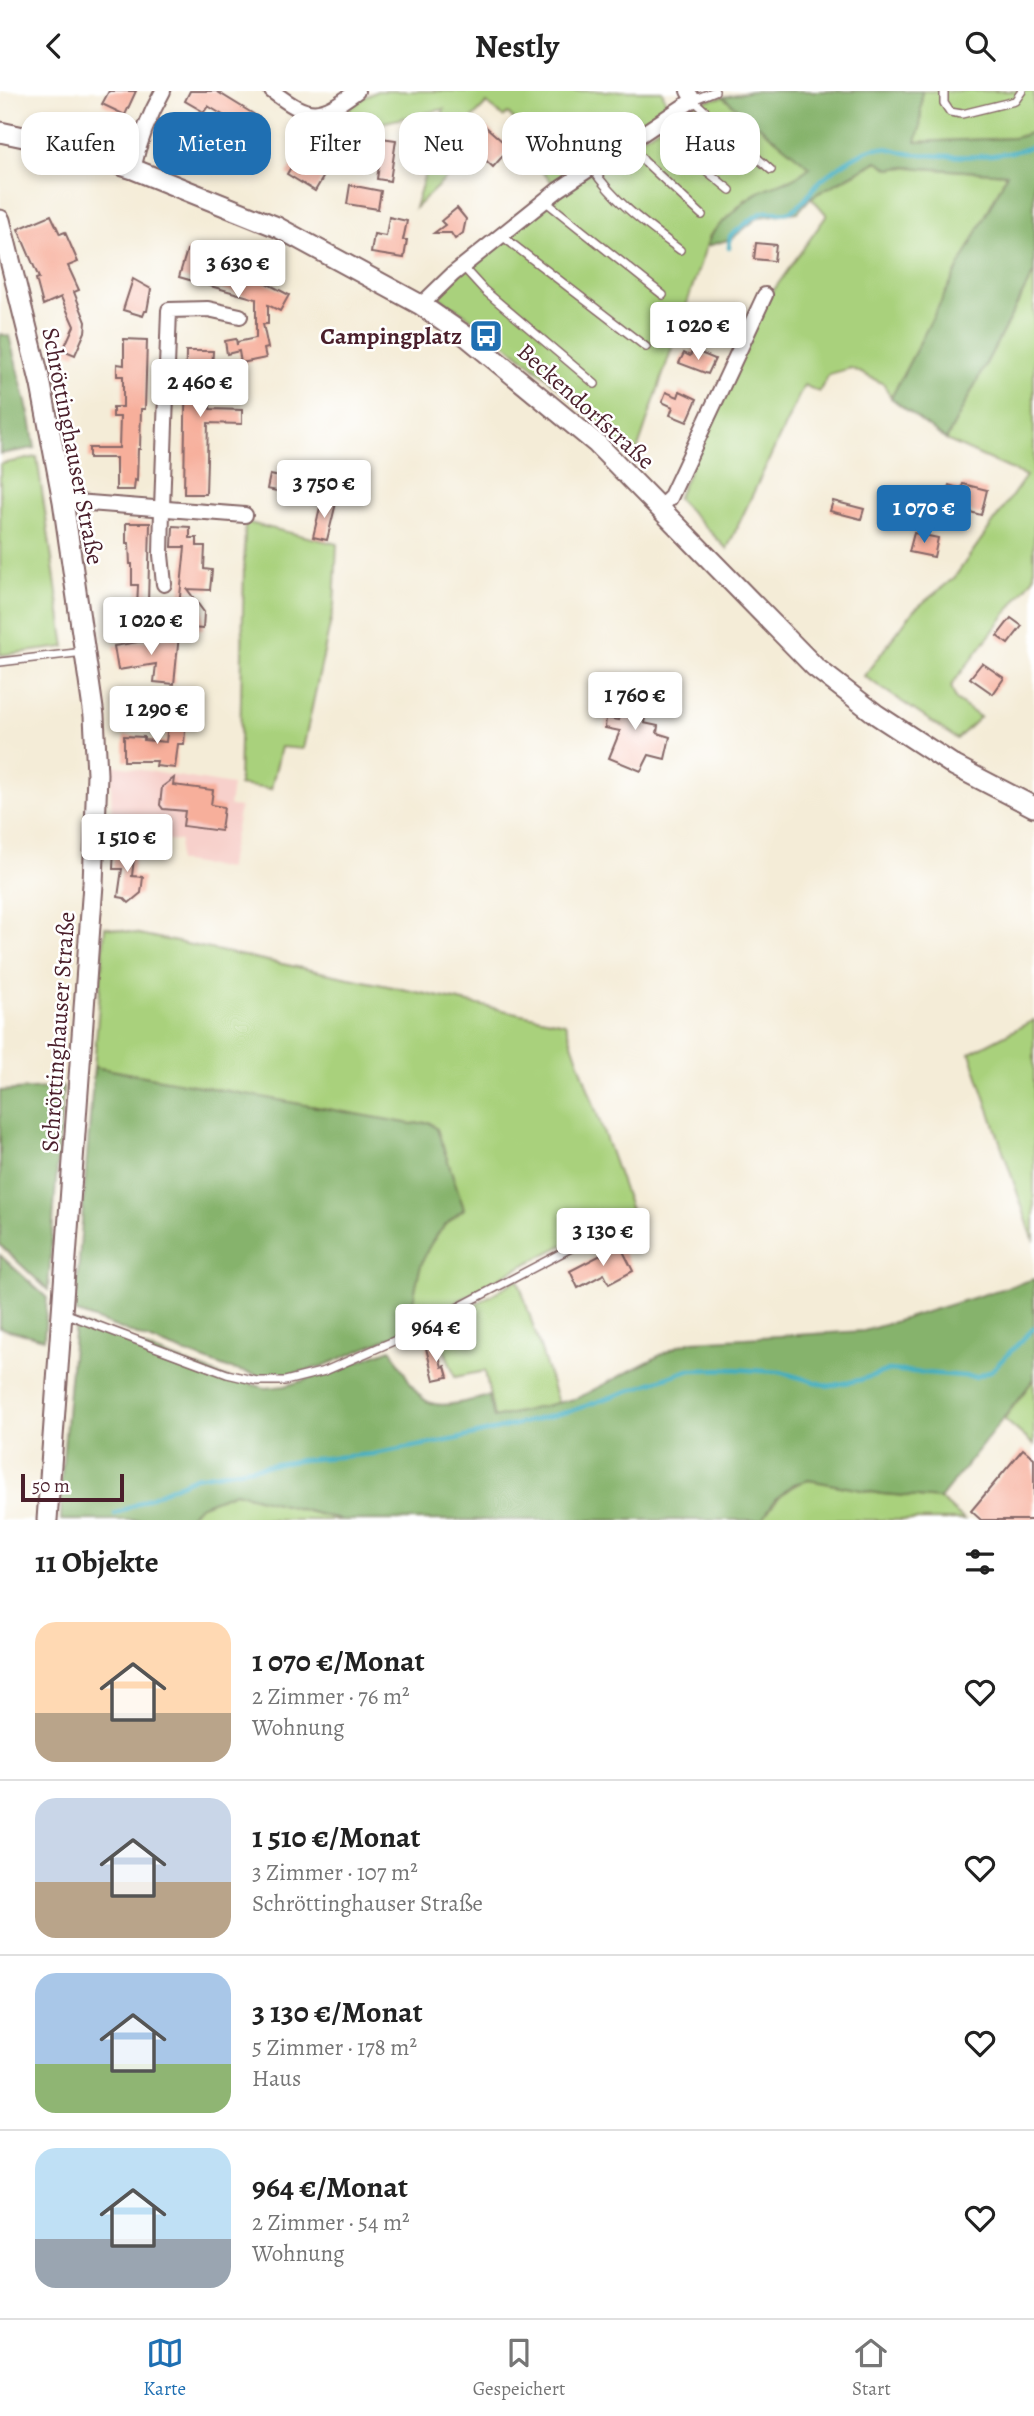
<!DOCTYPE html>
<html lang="de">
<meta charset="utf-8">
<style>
:root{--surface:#fff;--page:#f2f2f2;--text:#222;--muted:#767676;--line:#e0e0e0;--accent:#1f6fb2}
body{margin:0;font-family:Alegreya,serif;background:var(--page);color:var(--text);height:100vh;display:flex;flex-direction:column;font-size:26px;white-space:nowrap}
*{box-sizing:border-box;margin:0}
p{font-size:23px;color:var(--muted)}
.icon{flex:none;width:38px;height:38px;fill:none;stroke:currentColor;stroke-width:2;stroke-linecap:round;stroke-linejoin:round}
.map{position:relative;height:1429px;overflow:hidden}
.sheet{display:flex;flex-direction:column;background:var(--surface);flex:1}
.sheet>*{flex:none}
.banner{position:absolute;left:21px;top:21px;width:992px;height:63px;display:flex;gap:14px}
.scale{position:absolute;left:21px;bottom:18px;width:103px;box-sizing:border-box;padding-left:7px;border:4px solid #4a1f2b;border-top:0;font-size:19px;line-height:24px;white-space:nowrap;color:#4a1f2b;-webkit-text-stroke:5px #fff;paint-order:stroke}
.price{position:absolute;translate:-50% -60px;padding:0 16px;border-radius:7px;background:#fff;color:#222;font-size:23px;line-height:46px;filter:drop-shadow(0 2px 4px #0008)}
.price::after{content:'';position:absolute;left:50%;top:42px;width:21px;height:16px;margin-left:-10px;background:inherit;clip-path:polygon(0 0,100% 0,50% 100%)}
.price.active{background:var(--accent);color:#fff}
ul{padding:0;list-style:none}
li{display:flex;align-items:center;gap:21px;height:175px;padding:0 35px}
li+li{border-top:2px solid var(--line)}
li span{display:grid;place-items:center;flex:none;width:196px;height:140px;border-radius:21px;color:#555}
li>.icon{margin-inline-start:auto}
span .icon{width:84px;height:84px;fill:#fffc;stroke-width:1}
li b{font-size:30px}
h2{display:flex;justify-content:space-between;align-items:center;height:84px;padding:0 35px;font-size:30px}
.pill{padding:0 24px;border-radius:21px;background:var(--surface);box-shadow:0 4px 10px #0003;font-size:24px;line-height:63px}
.pill.active{background:var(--accent);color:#fff}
header{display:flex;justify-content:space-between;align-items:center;height:91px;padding:0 35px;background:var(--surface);font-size:32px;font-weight:600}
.tabs{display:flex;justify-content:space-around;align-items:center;height:98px;border-top:2px solid var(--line);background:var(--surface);font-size:19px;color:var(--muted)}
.tabs a{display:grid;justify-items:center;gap:4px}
.tabs .active{color:var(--accent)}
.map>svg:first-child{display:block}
.built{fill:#f7d0cb}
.green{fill:#a9d17c;stroke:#7a7854;stroke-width:2}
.forest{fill:#86b36c;stroke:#68694c;stroke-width:2}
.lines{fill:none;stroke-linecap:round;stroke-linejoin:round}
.stream{stroke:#41adc0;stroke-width:4.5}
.building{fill:#f7af9b}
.lane-casing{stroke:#866767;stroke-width:10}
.street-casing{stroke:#866767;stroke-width:18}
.secondary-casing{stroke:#866767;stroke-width:23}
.lane{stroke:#fff;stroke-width:7}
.street{stroke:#fff;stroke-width:14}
.secondary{stroke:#fff;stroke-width:19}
.labels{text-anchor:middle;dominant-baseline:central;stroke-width:5;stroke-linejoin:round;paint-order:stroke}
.poi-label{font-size:24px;font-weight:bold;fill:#4a1f2b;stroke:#fff;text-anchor:end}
.street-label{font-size:24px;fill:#4a1f2b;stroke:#fff}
</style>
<header><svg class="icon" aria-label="back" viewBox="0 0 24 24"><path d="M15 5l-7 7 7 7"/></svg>Nestly<svg class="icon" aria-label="search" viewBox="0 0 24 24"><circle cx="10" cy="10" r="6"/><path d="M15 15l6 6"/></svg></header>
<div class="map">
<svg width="1034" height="1429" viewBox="0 0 1034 1429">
<rect width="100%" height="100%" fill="#fff"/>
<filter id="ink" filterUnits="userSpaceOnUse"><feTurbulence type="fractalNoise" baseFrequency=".0143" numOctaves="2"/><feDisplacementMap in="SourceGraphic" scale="14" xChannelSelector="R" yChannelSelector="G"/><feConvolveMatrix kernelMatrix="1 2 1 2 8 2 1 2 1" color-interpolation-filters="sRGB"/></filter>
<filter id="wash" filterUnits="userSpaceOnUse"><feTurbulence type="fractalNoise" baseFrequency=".00686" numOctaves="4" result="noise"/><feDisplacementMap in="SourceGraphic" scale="28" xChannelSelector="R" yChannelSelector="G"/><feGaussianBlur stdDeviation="1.57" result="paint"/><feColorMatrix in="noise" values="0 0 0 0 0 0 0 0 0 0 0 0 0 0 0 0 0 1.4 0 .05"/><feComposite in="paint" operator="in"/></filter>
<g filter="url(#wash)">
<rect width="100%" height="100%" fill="#f4ecd7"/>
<path class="built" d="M111 674 232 694 229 715 240 716 228 778 178 770 180 750 112 743Z"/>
<g class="green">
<path d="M377 0H662L669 20 556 95 532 71 543 60 508 22 503 26 487 12 445 55C440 67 444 72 453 81L415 117 444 18 354 38H322L365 6Z"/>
<path d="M922 0H1034V41L1014 47 915 51 920 37Z"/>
<path d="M723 6 811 76 798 86 761 100 745 109 710 144 635 366C574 309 510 250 438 206L451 189 559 100 698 11Z"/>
<path d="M878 70 889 78 905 76 1008 83 891 307 884 293 851 277 829 283 819 301 804 294 727 458 677 407 766 210 827 124 811 106Z"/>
<path d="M1034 181V486L951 595 956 609 980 626 957 648 864 585 914 519 954 487 1026 385 946 349Z"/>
<path d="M37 366 65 556 0 564V373Z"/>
<path d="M245 431 337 453 334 515 303 658 281 656 271 698 239 694Z"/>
<path d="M105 836 565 932 631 1119 495 1189 408 1239C419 1184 416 1154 464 1118L437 1038 429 1031 411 1033 94 976Z"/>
<path d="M1034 929V1151L970 962Z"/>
<path d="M518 1188 558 1312 494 1327 485 1280 455 1286 436 1237Z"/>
<path d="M1034 1288V1354L1004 1328Z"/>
<path d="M809 1389 882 1403 940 1408 964 1429H762C775 1409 786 1395 809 1389Z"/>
<path d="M235 1401 341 1429H185L199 1415Z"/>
</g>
<g class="forest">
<path d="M751 0H922L920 37 916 51 1014 47 1034 41V181L946 349 891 307 1007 83 905 76 889 78 877 70 811 106 798 121 759 126 731 148 707 155C711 140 719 134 730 125 740 115 748 106 760 100 780 91 792 91 810 76L723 6Z"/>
<path d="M0 243 9 245 30 327 35 357 0 363Z"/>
<path d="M94 976 411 1033 429 1031 437 1038 464 1118C416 1154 419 1184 408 1239L323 1275 285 1285 269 1287 227 1277 75 1221Z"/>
<path d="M63 996 48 1199 0 1154V1000Z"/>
<path d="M0 1164 47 1207 44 1248 0 1237Z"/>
<path d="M1034 1188V1288L940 1408 882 1403 809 1389 794 1393 775 1409 762 1429H341L235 1401 199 1415 185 1429H61V1391L75 1231 228 1287 266 1297 285 1295 325 1283 391 1258C424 1316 420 1323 489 1305L494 1327 578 1307 678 1255 693 1250 864 1240Z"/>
</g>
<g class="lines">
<g class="stream">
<path d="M729 157 730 145C738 140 756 122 765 121 774 120 782 124 791 120 803 113 809 103 817 93 826 83 863 58 876 57 889 55 900 62 912 63 952 66 996 69 1034 55"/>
<path d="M115 1423 195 1386 302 1369 373 1363 457 1348 571 1320 688 1279 732 1278 780 1281 829 1295 860 1289 889 1279 976 1286 991 1280 1034 1237"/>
</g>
</g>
<g id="blocks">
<g class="building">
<path d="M109 0H136L125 24 102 13Z"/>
<path d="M190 0H216L260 27 251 41 208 15 204 21 185 10Z"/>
<path d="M486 36 510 57 493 76 469 54Z"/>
<path d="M374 46 396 49 390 90 377 88 380 68 371 66Z"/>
<path d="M300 61 328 78 315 100 287 83Z"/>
<path d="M350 94 381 100 378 118 347 113Z"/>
<path d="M457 117 466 128 463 142 455 148 451 142H434L445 134 441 130Z"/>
<path d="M51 124 60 143 65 141 78 171 68 175 79 199 74 201 86 231 85 241 75 264 63 259 74 235 61 206 43 214 36 188 39 187 18 138Z"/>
<path d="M389 126 407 130 403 149H407L404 167 371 162 374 143 386 145Z"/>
<path d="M756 152 776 154 774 170 754 168Z"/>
<path d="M187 159 200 162 197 171 251 184 289 204 280 220 268 214V233H263L268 257 264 258 266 267 241 272 239 260 227 263 225 250 236 248 237 254V251L256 247V208L179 186Z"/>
<path d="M133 188 151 198 147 220H145L143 225 123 219Z"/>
<path d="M124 248 147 249 145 318H141L140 358H138L137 390 135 389 134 399H116V367H89V357H119L120 326H113V316H123V285H117V273L124 274Z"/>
<path d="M693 259 715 268 708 283 679 272 684 262 690 265Z"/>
<path d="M186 260H213L210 318 242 319V333L208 332 206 403H184Z"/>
<path d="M680 300 697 308 687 331 670 324 673 316 662 311 666 301 678 306Z"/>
<path d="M294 376 320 382 318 394 323 395 320 409 267 398 270 384 291 388Z"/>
<path d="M963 393 987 399 981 424 956 417 958 411 945 408 949 394 961 398Z"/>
<path d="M322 408 336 412 327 449 313 446Z"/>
<path d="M833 410 864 418 861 428 830 420Z"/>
<path d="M126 432H150L148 513 179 515 185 456H172L173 435 190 436V447H197V455H205L204 478 212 479 210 499 187 498 204 521 203 538 125 532 126 518 137 519 138 494H132V473H130L129 452H126Z"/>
<path d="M914 442 938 447 934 466 909 461Z"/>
<path d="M1011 527 1022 535 1008 553 997 545Z"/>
<path d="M179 544 174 593 154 591 156 573 118 579 114 555Z"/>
<path d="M982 572 1004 587 993 603 970 587Z"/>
<path d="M615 592 626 594 625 599 649 604 644 632 658 635 657 642 670 646 665 668 649 664 641 680 609 667 620 640 605 637 606 627 619 629 623 606 613 604Z"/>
<path d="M153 599 155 622 123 624 121 602Z"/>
<path d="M169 625 186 627 184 653H178L175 677 156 675 157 670H124V645L144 646V649L166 651Z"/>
<path d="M174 687 173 694 213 699 211 714 224 716 221 740 183 735 185 720 163 718 160 714 162 696Z"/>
<path d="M114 756 135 758 132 785 143 786 141 802 129 812 124 807 118 806 122 778H113Z"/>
<path d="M620 1154 633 1180 609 1193 604 1183 578 1197 570 1180Z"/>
<path d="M436 1254 442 1276 445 1275 448 1286 434 1289 426 1257Z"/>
<path d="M1023 1358 1034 1367V1429H981L971 1420Z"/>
</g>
</g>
</g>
<g filter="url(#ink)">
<use href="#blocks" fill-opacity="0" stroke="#866767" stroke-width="2"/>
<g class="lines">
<defs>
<g id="lane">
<path d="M715 0 693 9 771 79"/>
<path d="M944 0V12L950 21 962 23 1015 10 1022 0"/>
<path d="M656 34 692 68 730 99"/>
<path d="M630 52 644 70 702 124"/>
<path d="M592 77C614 111 648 135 680 159"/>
<path d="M545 110 663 204"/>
<path d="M502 145 646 256"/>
<path d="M463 176 484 199 595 293"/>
<path d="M0 571 84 561"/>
<path d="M64 1222 227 1283 257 1290H285L325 1280 396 1249 630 1126"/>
</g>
<g id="street">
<path d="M272 0C310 29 319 28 357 0"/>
<path d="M133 78C139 50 149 25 163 0"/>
<path d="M421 214 453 183 558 99 693 9 688 0"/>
<path d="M63 410 245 424"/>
<path d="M660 416 670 407 765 204"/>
<path d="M164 493 161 464 162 418 169 219 208 218 240 225"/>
</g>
<g id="secondary">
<path d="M0 41 52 52 133 78 277 136 421 214 466 245 597 353 815 576 877 624 955 675 1034 716"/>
<path d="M0 129 41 294 63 410 94 625 97 683 93 793 47 1429"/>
</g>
</defs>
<use href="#lane" class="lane-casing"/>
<use href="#street" class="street-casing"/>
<use href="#secondary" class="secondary-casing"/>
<use href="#lane" class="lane"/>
<use href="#street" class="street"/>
<use href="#secondary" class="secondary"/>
</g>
</g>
<defs>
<symbol id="bus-square" viewBox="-11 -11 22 22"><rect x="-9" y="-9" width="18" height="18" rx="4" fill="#1f6fb2" stroke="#fff"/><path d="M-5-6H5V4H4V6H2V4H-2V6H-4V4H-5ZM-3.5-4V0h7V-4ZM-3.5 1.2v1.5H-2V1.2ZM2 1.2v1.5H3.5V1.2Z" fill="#fff"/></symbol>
</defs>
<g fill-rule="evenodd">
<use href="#bus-square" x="467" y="226" width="38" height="38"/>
</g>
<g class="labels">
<g class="poi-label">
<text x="462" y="245">Campingplatz</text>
</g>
<g class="street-label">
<text transform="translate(586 315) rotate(42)">Beckendorfstraße</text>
<text transform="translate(73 355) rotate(79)">Schröttinghauser Straße</text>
<text transform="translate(58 941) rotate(-86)">Schröttinghauser Straße</text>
</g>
</g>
</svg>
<div class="scale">50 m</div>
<b class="price" style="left:238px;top:209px">3 630 €</b>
<b class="price" style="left:698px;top:271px">1 020 €</b>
<b class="price" style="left:200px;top:328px">2 460 €</b>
<b class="price" style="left:324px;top:429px">3 750 €</b>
<b class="price active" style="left:924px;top:454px">1 070 €</b>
<b class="price" style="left:151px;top:566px">1 020 €</b>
<b class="price" style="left:635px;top:641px">1 760 €</b>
<b class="price" style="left:157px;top:655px">1 290 €</b>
<b class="price" style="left:127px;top:783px">1 510 €</b>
<b class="price" style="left:603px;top:1177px">3 130 €</b>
<b class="price" style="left:436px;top:1273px">964 €</b>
<div class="banner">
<a class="pill">Kaufen</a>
<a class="pill active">Mieten</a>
<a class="pill">Filter</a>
<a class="pill">Neu</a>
<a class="pill">Wohnung</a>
<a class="pill">Haus</a>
</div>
</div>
<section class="sheet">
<h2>11 Objekte<svg class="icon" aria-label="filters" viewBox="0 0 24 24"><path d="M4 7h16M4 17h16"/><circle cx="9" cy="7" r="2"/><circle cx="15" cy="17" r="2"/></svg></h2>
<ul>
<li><span style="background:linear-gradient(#ffd9b3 65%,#b9a48a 0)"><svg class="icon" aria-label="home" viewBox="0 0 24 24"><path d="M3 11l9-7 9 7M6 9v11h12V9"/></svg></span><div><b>1 070 €/Monat</b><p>2 Zimmer · 76 m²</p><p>Wohnung</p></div><svg class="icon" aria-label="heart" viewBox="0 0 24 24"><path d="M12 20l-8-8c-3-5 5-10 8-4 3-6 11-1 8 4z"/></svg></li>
<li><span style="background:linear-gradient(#c9d6e8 60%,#b9a48a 0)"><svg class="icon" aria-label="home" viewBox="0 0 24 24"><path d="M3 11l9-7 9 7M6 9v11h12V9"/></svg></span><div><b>1 510 €/Monat</b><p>3 Zimmer · 107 m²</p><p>Schröttinghauser Straße</p></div><svg class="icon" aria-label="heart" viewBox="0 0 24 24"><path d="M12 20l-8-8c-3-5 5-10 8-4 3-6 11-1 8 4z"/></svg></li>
<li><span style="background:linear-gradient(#a9c7e8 65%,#8fb573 0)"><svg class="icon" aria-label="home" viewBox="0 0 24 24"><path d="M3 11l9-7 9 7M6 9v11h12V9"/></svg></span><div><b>3 130 €/Monat</b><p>5 Zimmer · 178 m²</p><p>Haus</p></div><svg class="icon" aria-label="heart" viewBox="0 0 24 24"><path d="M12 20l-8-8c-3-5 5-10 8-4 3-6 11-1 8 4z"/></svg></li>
<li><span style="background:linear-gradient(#bfe0f5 65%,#9aa5b1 0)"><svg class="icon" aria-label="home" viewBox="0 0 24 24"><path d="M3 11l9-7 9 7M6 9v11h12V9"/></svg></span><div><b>964 €/Monat</b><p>2 Zimmer · 54 m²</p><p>Wohnung</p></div><svg class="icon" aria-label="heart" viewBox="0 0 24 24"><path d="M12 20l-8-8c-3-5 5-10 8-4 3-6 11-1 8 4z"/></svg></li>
</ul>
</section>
<nav class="tabs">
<a class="active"><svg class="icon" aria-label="map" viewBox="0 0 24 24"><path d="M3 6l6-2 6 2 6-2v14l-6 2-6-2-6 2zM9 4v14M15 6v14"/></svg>Karte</a>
<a><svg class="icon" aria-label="saved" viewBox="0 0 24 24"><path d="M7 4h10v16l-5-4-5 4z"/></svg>Gespeichert</a>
<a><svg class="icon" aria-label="home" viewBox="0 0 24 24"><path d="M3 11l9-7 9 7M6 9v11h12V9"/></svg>Start</a>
</nav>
